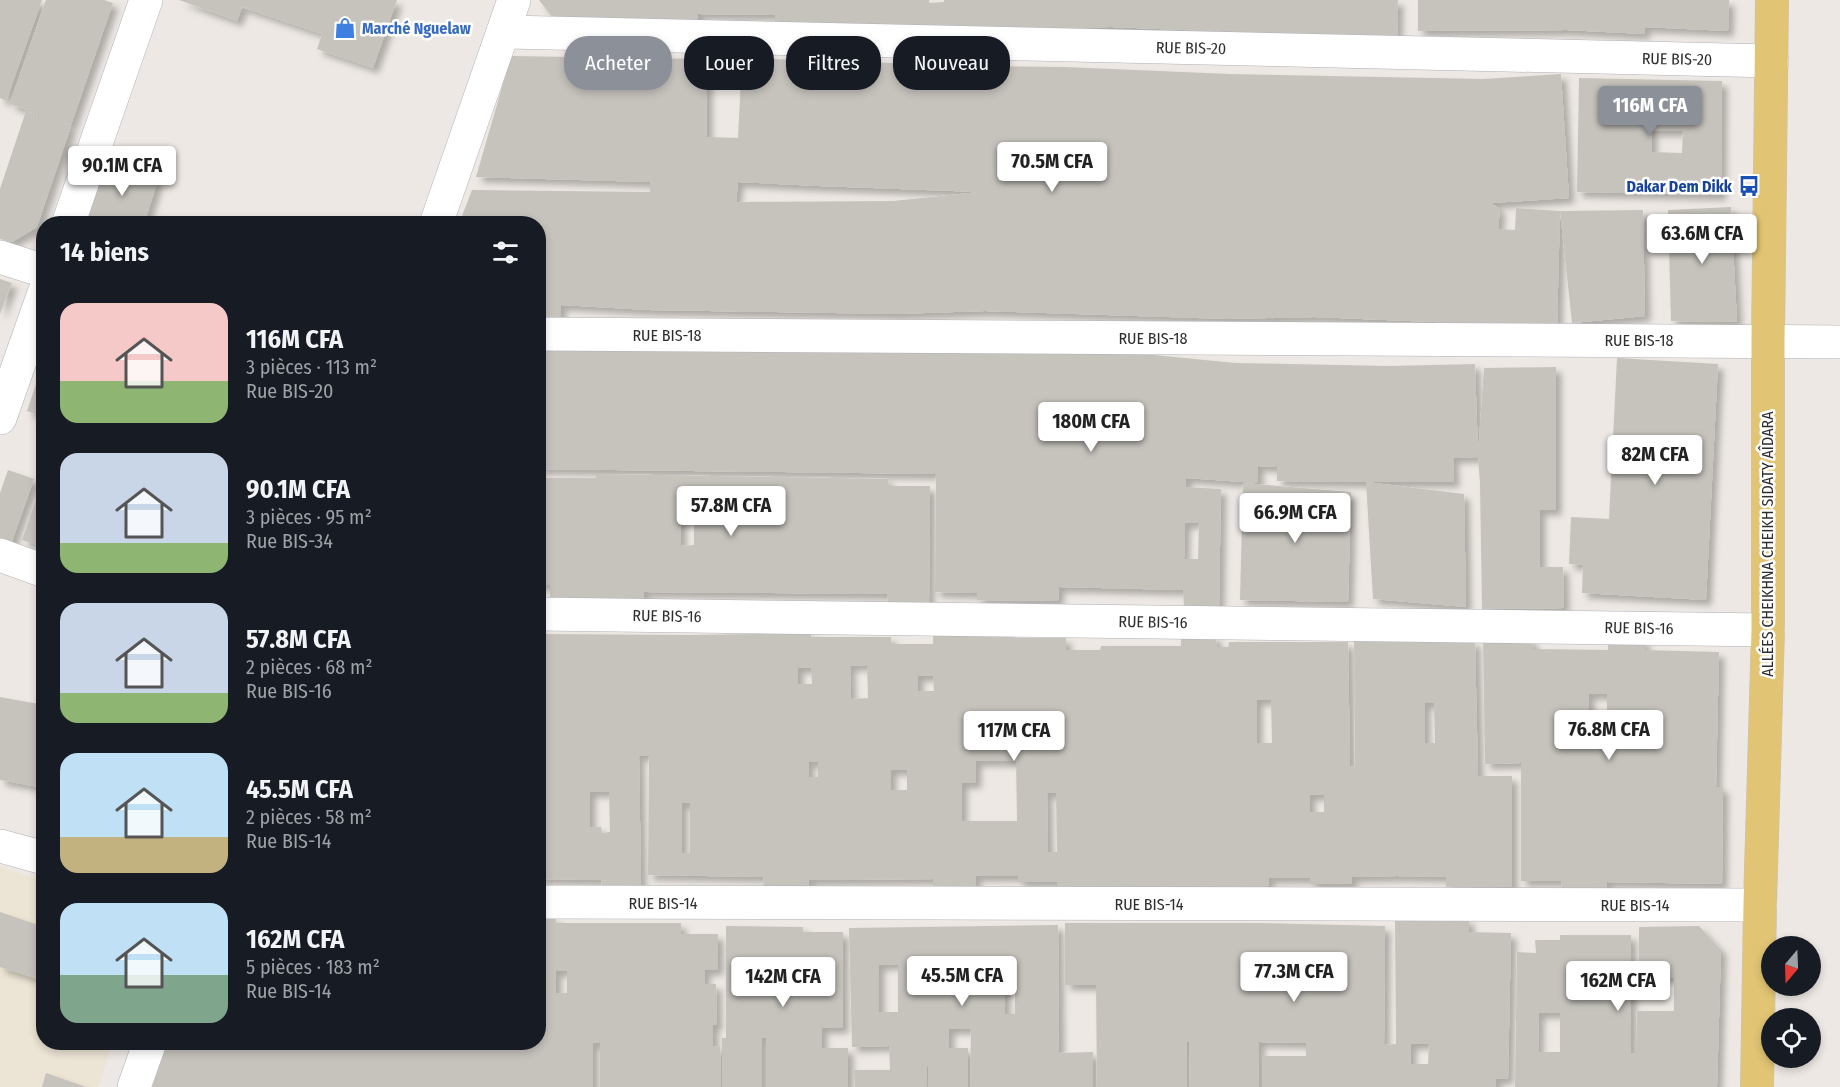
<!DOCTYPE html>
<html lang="fr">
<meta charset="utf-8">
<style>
:root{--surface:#171b24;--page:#20242c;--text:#f1f3f6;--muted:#9ea1a6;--accent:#8c9099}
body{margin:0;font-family:"Fira Sans Condensed",sans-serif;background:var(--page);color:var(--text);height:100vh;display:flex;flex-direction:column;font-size:22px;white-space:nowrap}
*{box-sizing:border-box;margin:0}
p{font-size:20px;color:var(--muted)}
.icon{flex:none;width:33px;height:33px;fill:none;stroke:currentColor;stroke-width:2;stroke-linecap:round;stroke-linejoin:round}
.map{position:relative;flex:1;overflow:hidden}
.drawer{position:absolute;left:36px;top:216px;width:510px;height:834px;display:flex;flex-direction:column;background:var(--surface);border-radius:24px;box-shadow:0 3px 9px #0003}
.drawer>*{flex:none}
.hud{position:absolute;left:564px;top:36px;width:570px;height:54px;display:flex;gap:12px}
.needle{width:39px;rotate:199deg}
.fabs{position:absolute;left:1761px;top:936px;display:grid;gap:12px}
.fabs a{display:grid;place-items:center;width:60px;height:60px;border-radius:50%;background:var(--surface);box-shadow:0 3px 9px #0003;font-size:30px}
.price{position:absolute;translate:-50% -51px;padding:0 14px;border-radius:6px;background:#fff;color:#222;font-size:20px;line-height:39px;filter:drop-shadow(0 2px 3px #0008)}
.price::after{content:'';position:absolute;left:50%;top:36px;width:18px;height:14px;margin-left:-9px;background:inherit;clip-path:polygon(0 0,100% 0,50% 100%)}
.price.selected{background:var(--accent);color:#fff}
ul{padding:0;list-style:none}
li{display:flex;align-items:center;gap:18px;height:150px;padding:0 24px}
li span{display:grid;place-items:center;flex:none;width:168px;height:120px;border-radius:18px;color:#555}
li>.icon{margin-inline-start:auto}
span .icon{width:72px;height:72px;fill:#fffc;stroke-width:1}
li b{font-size:26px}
h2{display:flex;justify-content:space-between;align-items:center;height:72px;padding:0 24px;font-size:26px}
.pill{padding:0 21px;border-radius:24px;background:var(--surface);box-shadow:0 3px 9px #0003;font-size:21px;line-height:54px}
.pill.selected{background:var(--accent);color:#fff}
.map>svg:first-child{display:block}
.education{fill:#ece4d4}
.building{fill:#c6c3bd;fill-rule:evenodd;filter:url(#shadow)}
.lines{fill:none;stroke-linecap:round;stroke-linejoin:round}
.minor-casing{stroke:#afb1b8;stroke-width:34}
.major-casing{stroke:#c4c4c4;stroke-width:34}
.minor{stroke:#fff;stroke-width:33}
.major{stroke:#e1c574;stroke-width:33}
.labels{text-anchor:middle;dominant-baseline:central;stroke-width:5;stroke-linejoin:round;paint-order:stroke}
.shop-label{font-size:16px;font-weight:bold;fill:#366cbe;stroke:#fff;text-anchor:start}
.street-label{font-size:16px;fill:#2e2e2e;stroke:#fff}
.transit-label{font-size:16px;font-weight:bold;fill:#164399;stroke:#fff;text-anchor:end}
</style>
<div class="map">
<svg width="1840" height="1087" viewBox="0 0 1840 1087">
<defs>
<filter id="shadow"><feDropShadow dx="5.5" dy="5.5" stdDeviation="3" flood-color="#0004"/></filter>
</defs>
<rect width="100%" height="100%" fill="#ede8e3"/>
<path class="education" d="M0 867 43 881 44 1042 113 1043 98 1087H0Z"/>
<g class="building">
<path d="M0 0H42L6 101 0 98Z"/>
<path d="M46 0H104L113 3 71 125 10 104Z"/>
<path d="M179 0H397L373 68 317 49 322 34 242 7 237 21Z"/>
<path d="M539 0H929V3L944 2V0H1398L1397 39 1112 27 775 29V15L698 14V22L553 18Z"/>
<path d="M1418 0H1729L1728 31 1644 27 1645 34 1566 30 1418 31Z"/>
<path d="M511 56 707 59V137L738 138 742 58 984 66 1065 67 1230 74 1483 79 1561 74 1569 198 1491 203 1500 209 1498 229 1515 230 1516 208 1560 211 1643 210 1645 316 1572 323 1560 211 1557 327 1314 317 1229 319 985 311 894 314 649 310 561 305V317L538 316V224H459L472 190 650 192V182L476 177ZM738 182 819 186 980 192 893 201 736 202Z"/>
<path d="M1579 78 1722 81 1721 195 1577 192ZM1652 131H1683L1682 153 1652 152Z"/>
<path d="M26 111 71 126 37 227 12 242 0 239V189Z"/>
<path d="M107 160 158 180 144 224H86Z"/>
<path d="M1731 207 1737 322 1671 321 1668 210Z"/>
<path d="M0 279 12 283 0 314Z"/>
<path d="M538 344 977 351 1154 355 1235 363 1389 366 1475 364 1478 455 1484 368 1556 367V510H1540V567H1563L1564 608 1482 609 1480 483 1478 457 1453 458 1454 482H1366L1464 494 1466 607 1373 599 1366 482 1277 481V467L1258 466V483L1186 478V487L1221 489 1219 607H1184L1183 590 1059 587 1058 601 977 600V593L935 592 936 474 538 469ZM1185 523H1199L1198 559H1184Z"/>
<path d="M1617 358 1718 364 1706 600 1582 593 1583 565 1569 564 1571 517 1609 519Z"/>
<path d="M43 363H44V417L27 411Z"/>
<path d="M8 470 34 479 11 544 0 541V493Z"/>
<path d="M595 474 888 479V486H930L929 603H888L887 594 644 592V603L550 607V585H538V478H596ZM681 516H694V545L681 546Z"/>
<path d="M43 478H44V547L22 540Z"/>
<path d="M1243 483 1351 492 1348 602 1240 600Z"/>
<path d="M811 633V637H891V644H933V635H1015V638H1066V650H1100L1101 646H1181V636H1216L1217 647H1228L1229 642H1348L1350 766 1355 767 1354 641H1475L1478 776H1512V887H1446V877L1397 876 1352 877V884H1310V878H1269V886L1057 888V882H1018V876H976L975 887H933V879L809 880V887H763L764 877 648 875 649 756 639 755 641 886H602L601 880 538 879V634L690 635ZM867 665 868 698 851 699 850 666ZM798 668H811L812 684H798ZM918 676H933L934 691H918ZM1257 700H1271L1272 743H1257ZM1425 703H1434L1435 743H1425ZM809 761 818 762V777H809ZM976 761H1016L1017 821H962V783H976ZM891 770H907V790H891ZM590 792H609L610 832 602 833 601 827H590ZM1047 793H1056L1057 852H1048ZM1310 795H1324V812H1310ZM682 803H690V853H682Z"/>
<path d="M1483 639H1532L1533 649 1608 650V640H1645V650L1719 652 1716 787H1723L1722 884 1607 882 1606 891 1561 890 1562 881H1521V763L1485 764ZM1589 694H1607V730H1589Z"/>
<path d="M0 697 44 705V788L0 780Z"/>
<path d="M0 912 44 927V981L0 967Z"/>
<path d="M538 918H556V923H681V934H718V970H705V984H716L717 1025H713V1047L720 1046 721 1087H600V1043H593V1087H152L166 1042H286V1047L301 1046V1042H538ZM556 971H567V993H556Z"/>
<path d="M1469 919V932L1511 933 1508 1079H1496V1087H1262V1056H1306V1043L1259 1042V1087H1190L1189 1042H1187V1087H1097L1096 985H1065V923H1260L1385 926 1384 1045 1396 1044 1395 920ZM1411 1044H1429L1428 1064H1411Z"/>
<path d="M1058 925 1059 1053 1093 1052V1087H970L971 1029H949V1048H968V1087H928V1048L926 1087H855L854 1070H890L889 1046 852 1047 849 928ZM1005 957H1015V1014H1005ZM898 964V1012H879V965Z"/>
<path d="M726 926 803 927V932H843V1028H822V1048H848V1087H766V1037L762 1038V1087H722V1038H726Z"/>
<path d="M1699 926 1721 950 1717 1087H1515L1517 952 1536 953 1535 940H1560V935H1631V1053H1636L1637 1011H1674V978H1639V927ZM1539 1013H1560V1052H1538Z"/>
<path d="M46 1073 86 1087H42Z"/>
</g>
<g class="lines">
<defs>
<g id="minor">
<path d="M503 32 1772 61"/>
<path d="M68 224 146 0"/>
<path d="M436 224 514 0"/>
<path d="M0 257 44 271"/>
<path d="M538 334 1840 342"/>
<path d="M0 418 44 293"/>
<path d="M0 555 44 571"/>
<path d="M538 614 1768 630"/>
<path d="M0 846 44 858"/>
<path d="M538 902 1760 905"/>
<path d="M134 1087 150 1042"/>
</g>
<path id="major" d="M1757 1087 1760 905 1768 630V341L1772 0"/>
</defs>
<use href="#minor" class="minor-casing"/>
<use href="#major" class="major-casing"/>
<use href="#minor" class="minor"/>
<use href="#major" class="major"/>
</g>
<defs>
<symbol id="shop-bare" viewBox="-9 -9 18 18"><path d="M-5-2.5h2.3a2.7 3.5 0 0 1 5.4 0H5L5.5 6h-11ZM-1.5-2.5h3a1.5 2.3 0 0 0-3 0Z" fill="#3f7fe0" stroke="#fff" stroke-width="2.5" paint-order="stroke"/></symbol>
<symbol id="bus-bare" viewBox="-9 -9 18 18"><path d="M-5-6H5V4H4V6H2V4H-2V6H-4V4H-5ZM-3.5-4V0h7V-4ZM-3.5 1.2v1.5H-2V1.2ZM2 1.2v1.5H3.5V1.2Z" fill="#1a4fb4" stroke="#fff" stroke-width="2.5" paint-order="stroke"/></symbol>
</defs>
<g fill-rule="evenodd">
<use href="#shop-bare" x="330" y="13" width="30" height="30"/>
<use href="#bus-bare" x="1734" y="171" width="30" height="30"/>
</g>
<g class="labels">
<g class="shop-label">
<text x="362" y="28">Marché Nguelaw</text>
</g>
<g class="street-label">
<text transform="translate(1191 48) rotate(1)">RUE BIS-20</text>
<text transform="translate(1677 59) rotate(1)">RUE BIS-20</text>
<text x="667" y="335">RUE BIS-18</text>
<text x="1153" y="338">RUE BIS-18</text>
<text x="1639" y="340">RUE BIS-18</text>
<text transform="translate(1767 544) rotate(-90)">ALLÉES CHEIKHNA CHEIKH SIDATY AÎDARA</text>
<text transform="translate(667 616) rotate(1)">RUE BIS-16</text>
<text transform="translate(1153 622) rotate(1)">RUE BIS-16</text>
<text transform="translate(1639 628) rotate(1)">RUE BIS-16</text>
<text x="663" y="903">RUE BIS-14</text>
<text x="1149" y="904">RUE BIS-14</text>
<text x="1635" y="905">RUE BIS-14</text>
</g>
<g class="transit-label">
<text x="1732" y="186">Dakar Dem Dikk</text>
</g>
</g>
</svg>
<div class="fabs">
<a><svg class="needle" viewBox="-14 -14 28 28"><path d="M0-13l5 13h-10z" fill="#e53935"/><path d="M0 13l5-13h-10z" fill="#9ea1a6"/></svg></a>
<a><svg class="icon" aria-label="locate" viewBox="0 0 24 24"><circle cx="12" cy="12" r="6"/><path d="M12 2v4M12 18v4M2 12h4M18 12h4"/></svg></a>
</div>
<b class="price selected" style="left:1650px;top:137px">116M CFA</b>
<b class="price" style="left:1052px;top:193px">70.5M CFA</b>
<b class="price" style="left:122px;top:197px">90.1M CFA</b>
<b class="price" style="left:1702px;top:265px">63.6M CFA</b>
<b class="price" style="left:1091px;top:453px">180M CFA</b>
<b class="price" style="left:1655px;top:486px">82M CFA</b>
<b class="price" style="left:731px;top:537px">57.8M CFA</b>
<b class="price" style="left:1295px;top:544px">66.9M CFA</b>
<b class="price" style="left:1609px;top:761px">76.8M CFA</b>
<b class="price" style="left:1014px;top:762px">117M CFA</b>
<b class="price" style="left:1294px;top:1003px">77.3M CFA</b>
<b class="price" style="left:962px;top:1007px">45.5M CFA</b>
<b class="price" style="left:783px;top:1008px">142M CFA</b>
<b class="price" style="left:1618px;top:1012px">162M CFA</b>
<div class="hud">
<a class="pill selected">Acheter</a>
<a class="pill">Louer</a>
<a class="pill">Filtres</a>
<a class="pill">Nouveau</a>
</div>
<section class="drawer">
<h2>14 biens<svg class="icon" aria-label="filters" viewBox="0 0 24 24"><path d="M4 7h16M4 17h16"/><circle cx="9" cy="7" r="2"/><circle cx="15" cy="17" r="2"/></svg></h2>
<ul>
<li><span style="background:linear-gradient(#f6c9c9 65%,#8fb573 0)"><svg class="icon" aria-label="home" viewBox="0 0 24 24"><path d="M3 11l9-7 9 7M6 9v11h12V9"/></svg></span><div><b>116M CFA</b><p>3 pièces · 113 m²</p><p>Rue BIS-20</p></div></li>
<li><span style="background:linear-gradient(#c9d6e8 75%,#8fb573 0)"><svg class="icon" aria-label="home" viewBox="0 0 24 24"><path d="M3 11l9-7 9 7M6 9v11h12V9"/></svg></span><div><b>90.1M CFA</b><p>3 pièces · 95 m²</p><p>Rue BIS-34</p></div></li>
<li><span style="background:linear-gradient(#c9d6e8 75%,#8fb573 0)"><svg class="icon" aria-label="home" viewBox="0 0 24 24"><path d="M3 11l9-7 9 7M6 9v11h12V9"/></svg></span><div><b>57.8M CFA</b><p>2 pièces · 68 m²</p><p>Rue BIS-16</p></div></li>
<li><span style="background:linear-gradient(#bfe0f5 70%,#c2b280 0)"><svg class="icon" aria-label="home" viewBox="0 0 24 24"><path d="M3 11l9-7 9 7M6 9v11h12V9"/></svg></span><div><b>45.5M CFA</b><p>2 pièces · 58 m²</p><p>Rue BIS-14</p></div></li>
<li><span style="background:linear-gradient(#bfe0f5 60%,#7fa58c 0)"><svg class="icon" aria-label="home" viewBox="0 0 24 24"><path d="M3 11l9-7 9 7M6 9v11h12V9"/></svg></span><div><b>162M CFA</b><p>5 pièces · 183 m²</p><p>Rue BIS-14</p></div></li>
</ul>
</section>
</div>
